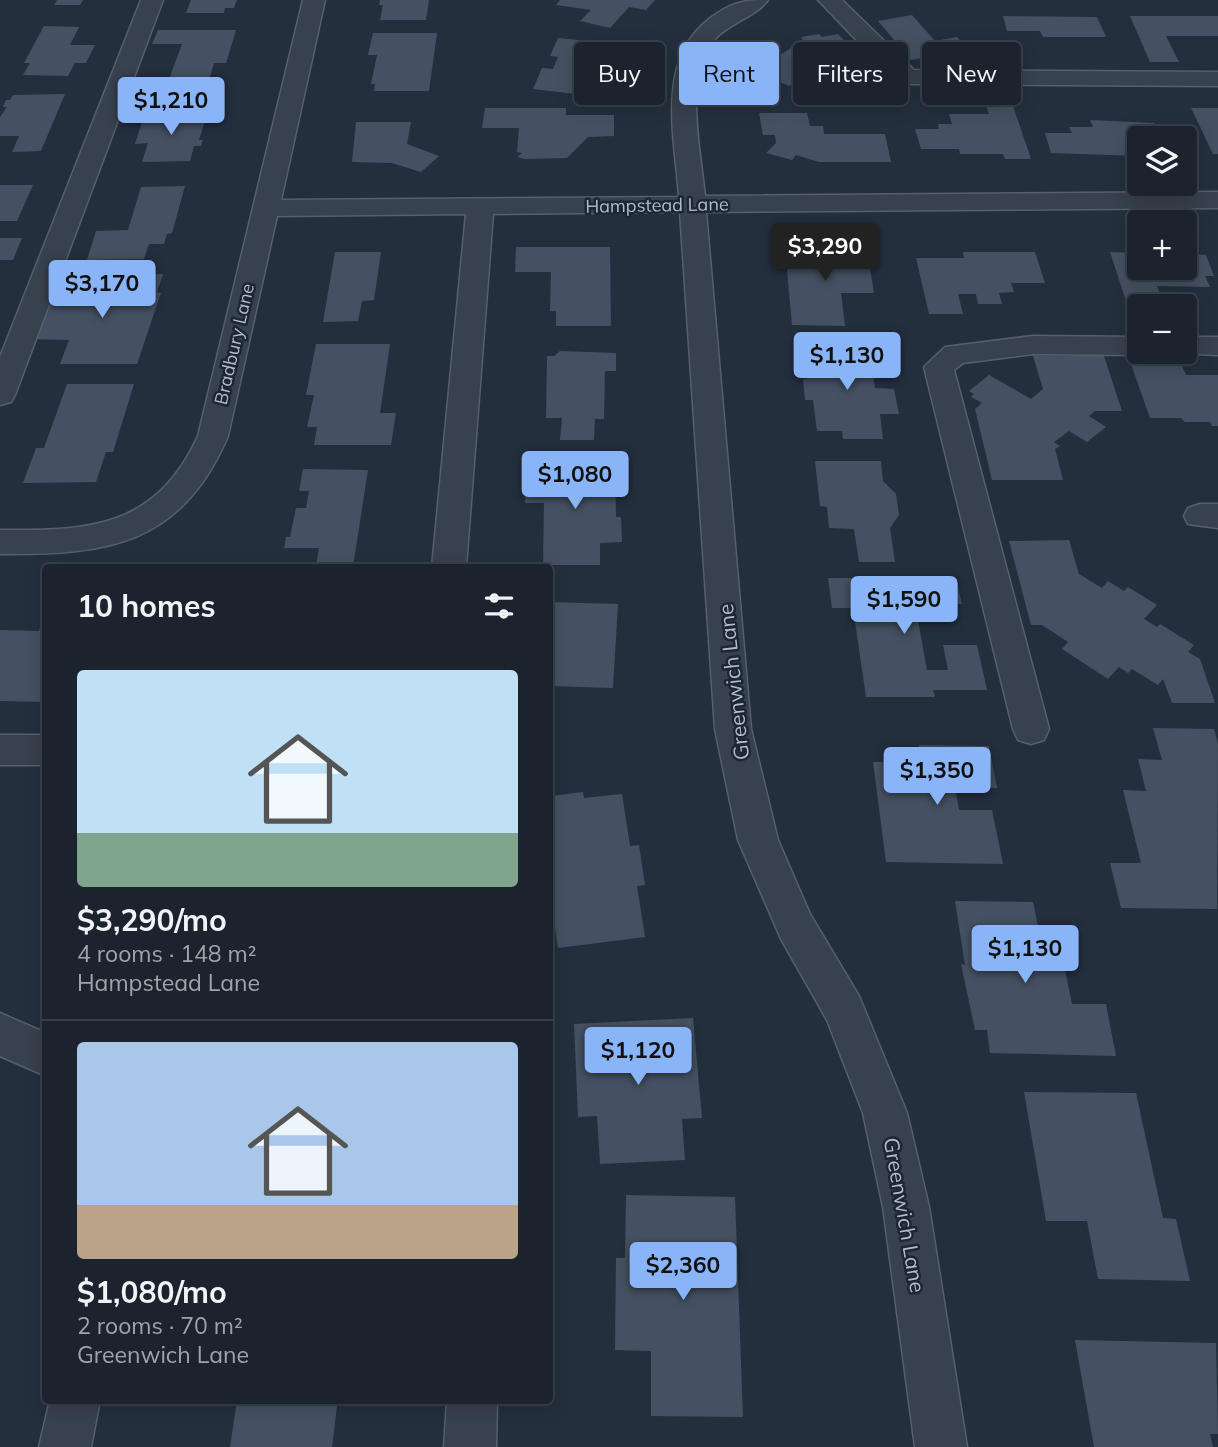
<!DOCTYPE html>
<meta charset="utf-8">
<style>
:root{--surface:#1b232e;--page:#282f3a;--text:#f1f3f6;--muted:#a0a4aa;--line:#39404a;--accent:#8ab4f8}
body{margin:0;font-family:Mulish,sans-serif;background:var(--page);color:var(--text);height:100vh;display:flex;flex-direction:column;font-size:26px;white-space:nowrap}
*{box-sizing:border-box;margin:0}
p{font-size:23px;color:var(--muted)}
.icon{flex:none;width:38px;height:38px;fill:none;stroke:currentColor;stroke-width:2;stroke-linecap:round;stroke-linejoin:round}
.map{position:relative;flex:1;overflow:hidden}
.side{position:absolute;left:42px;top:564px;width:511px;height:840px;display:flex;flex-direction:column;background:var(--surface);border-radius:7px;box-shadow:0 4px 18px #0003,0 0 0 2px var(--line)}
.side>*{flex:none}
.hud{position:absolute;left:574px;top:42px;width:539px;height:63px;display:flex;gap:14px}
.fabs{position:absolute;left:1127px;top:126px;display:grid;gap:14px}
.fabs a{display:grid;place-items:center;width:70px;height:70px;border-radius:7px;background:var(--surface);box-shadow:0 4px 18px #0003,0 0 0 2px var(--line);font-size:35px}
.price{position:absolute;translate:-50% -60px;padding:0 16px;border-radius:7px;background:var(--accent);color:#111;font-size:23px;line-height:46px;filter:drop-shadow(0 2px 4px #0008)}
.price::after{content:'';position:absolute;left:50%;top:42px;width:21px;height:16px;margin-left:-10px;background:inherit;clip-path:polygon(0 0,100% 0,50% 100%)}
.price.active{background:#222;color:#fff}
ul{padding:0;list-style:none}
li{display:grid;align-content:center;gap:14px;height:371px;padding:0 35px}
li+li{border-top:2px solid var(--line)}
li span{display:grid;place-items:center;height:217px;border-radius:7px;color:#555}
li>.icon{margin-inline-start:auto}
span .icon{width:126px;height:126px;fill:#fffc;stroke-width:1}
li b{font-size:30px}
h2{display:flex;justify-content:space-between;align-items:center;height:84px;padding:0 35px;font-size:30px}
.tag{padding:0 24px;border-radius:7px;background:var(--surface);box-shadow:0 4px 18px #0003,0 0 0 2px var(--line);font-size:24px;line-height:63px}
.tag.active{background:var(--accent);color:#111}
.map>svg:first-child{display:block}
.building{fill:#455162}
.lines{fill:none;stroke-linecap:round;stroke-linejoin:round}
.minor-casing{stroke:#565f6c;stroke-width:3}
.minor{fill:#38414e;fill-rule:evenodd}
.labels{text-anchor:middle;dominant-baseline:central;stroke-width:5;stroke-linejoin:round;paint-order:stroke}
.far-street-label{font-size:18px;fill:#b4bcc9;stroke:#1d2633}
.street-label{font-size:21px;fill:#b4bcc9;stroke:#1d2633}
</style>
<div class="map">
<svg width="1218" height="1447" viewBox="0 0 1218 1447">
<rect width="100%" height="100%" fill="#242f3e"/>
<g class="building">
<path d="M57 0H83L80 5H54Z"/>
<path d="M191 0H237L234 8H225L224 13H186Z"/>
<path d="M380 0H429L426 20H380L383 5H379Z"/>
<path d="M560 0H655L646 10 629 7 610 28 580 21 591 10 556 5Z"/>
<path d="M912 15 935 41 957 37 969 50 911 60 878 21Z"/>
<path d="M1003 16 1097 17 1106 37H1043L1040 31H1007Z"/>
<path d="M1130 16H1218V36H1166L1179 62H1150Z"/>
<path d="M44 26 79 27 70 45H95L86 63H75L68 76 23 75 30 63H24Z"/>
<path d="M158 30H236L226 63H214L206 90H165L182 44H152Z"/>
<path d="M373 33H437L429 91H374L375 84H371L377 55H368Z"/>
<path d="M819 34 822 37 838 34 860 57 808 69 789 86 756 71 803 40 801 37Z"/>
<path d="M558 38 620 44 615 59 600 58 593 77H590L587 84H580L576 94 533 89 542 68 553 69 558 57 550 56Z"/>
<path d="M65 94 41 151 12 152 19 136H0V117L7 107H3L6 100H10L13 95Z"/>
<path d="M985 103H1012L1031 159H1005L1003 154H960L959 149H921L915 129H939L938 124H952L949 114H989Z"/>
<path d="M485 108H566V115H614V136L588 137 567 158 525 159 517 157 522 153 517 152 519 128H482Z"/>
<path d="M1191 108H1218V154H1213Z"/>
<path d="M759 113H807L810 126H823L824 134H885L891 162H819L796 155 792 160 766 153 776 143 775 135H763Z"/>
<path d="M207 114 199 140H203L201 146H194L190 161 142 162 148 143 135 144 144 115Z"/>
<path d="M1090 120 1154 123 1161 138H1139V156L1051 153 1045 133H1072L1069 127H1093Z"/>
<path d="M356 122H411L407 144 439 156 421 172 392 163 352 162Z"/>
<path d="M0 185H33L17 221H0Z"/>
<path d="M185 186 172 233 167 234 164 244H149L144 259 87 260 96 231 128 230 141 187Z"/>
<path d="M0 238H22L13 260H0Z"/>
<path d="M516 247H610L611 326H556V311H550L551 272H515Z"/>
<path d="M785 248 867 250 874 293H841L845 326 792 325Z"/>
<path d="M335 252H381L374 300 362 301 358 321 323 322Z"/>
<path d="M963 252H1035L1045 283H1011L1014 292 999 293 1002 304H978L976 294H958L963 314H929L916 258H964Z"/>
<path d="M1110 252 1139 253V268H1185V254L1206 255 1214 276H1205L1210 287 1157 286 1164 305 1127 304Z"/>
<path d="M103 274H163L157 292 161 293 137 364H60L69 340 28 339 45 297H94Z"/>
<path d="M316 344H390L380 413H396L391 445H314L317 427H307L314 395H306Z"/>
<path d="M806 347H869L875 388 894 389 899 414H880L883 439H843L842 431H817L813 400H805L803 379H807L806 370H809Z"/>
<path d="M560 351 616 353V371H605L604 419H595L594 440H560L562 418H546L547 356H554Z"/>
<path d="M1033 356H1104L1122 411H1095L1089 416 1106 427 1087 442 1069 431 1054 442 1060 446 1055 449 1063 480H992L975 409 982 403 971 397 974 394 969 391 989 375 1031 399 1043 389Z"/>
<path d="M1131 364H1181L1186 375H1218V426H1212L1210 422H1185L1181 418H1150Z"/>
<path d="M67 384H134L113 452H106L96 482 23 483 36 448H44Z"/>
<path d="M815 461H881L883 481 896 494 899 515 890 528 895 562H859L854 529 829 528 827 507 820 506Z"/>
<path d="M615 465 616 517H621L622 542 600 543V565H543L544 503H525L527 466Z"/>
<path d="M303 469 368 470 353 567H316L319 548H284L286 537H290L296 508H306L309 491H299Z"/>
<path d="M1069 540 1079 574 1102 588 1108 581 1124 591 1128 587 1157 605 1144 619 1157 627 1160 624 1194 645 1188 652 1200 659 1215 703H1172L1163 679 1158 685 1132 669 1128 673 1119 667 1108 679 1062 649 1068 642 1042 625H1031L1009 541Z"/>
<path d="M828 578H956L962 604H915L927 670H948L943 645H977L987 690H933L935 697H866L853 608H832Z"/>
<path d="M550 602 618 604 613 688 550 686Z"/>
<path d="M42 623H46V702L0 701V630L39 631Z"/>
<path d="M1153 728 1214 729 1218 744 1217 909 1121 908 1110 863H1141L1123 790 1146 791 1138 759 1162 760Z"/>
<path d="M919 745 989 746 997 788 955 787 959 810H992L1003 864 886 862 873 762H921Z"/>
<path d="M583 792 584 798 622 794 630 846 639 845 645 885 637 886 645 937 558 948 550 894V796Z"/>
<path d="M955 901 1033 902 1038 926H1056L1072 1004H1106L1116 1056 990 1053 987 1030H975L961 964 965 965Z"/>
<path d="M693 1018 702 1118 682 1119 685 1160 600 1164 597 1116 578 1117 574 1024Z"/>
<path d="M1024 1092 1136 1093 1163 1218 1176 1219 1190 1281 1098 1279 1087 1221H1046Z"/>
<path d="M626 1195 735 1197 743 1417 651 1416V1351L615 1350 616 1258H625Z"/>
<path d="M1075 1340 1216 1343 1218 1434H1210L1213 1447H1094Z"/>
<path d="M237 1400H318L317 1406H337L332 1447H230Z"/>
</g>
<g class="lines">
<defs>
<g id="minor">
<path d="M141 0H163L15 395 11 402 0 405V357Z"/>
<path d="M303 0H325L281 200 679 197C675 138 655 61 709 19 731 3 741 0 768 0 757 16 730 23 716 38 682 72 701 153 705 196L1218 192V208L706 212 751 729 778 840 810 914 859 996 907 1113 929 1207 967 1447H915L883 1207 863 1113 827 1020 781 939 738 840 715 729 680 212 493 214 466 567H432L466 214 277 216 228 436C181 545 108 555 0 554V530C89 531 156 528 198 436Z"/>
<path d="M818 0H842L914 70 1218 72V86L909 84 892 77Z"/>
<path d="M1033 336 1139 337V352H1150L1139 355 1033 354 963 363 954 370 1049 729 1044 740 1031 744 1018 740 1013 729 924 367 945 347Z"/>
<path d="M1185 337H1218V355L1175 353 1185 352Z"/>
<path d="M1200 504H1218V528L1188 524 1184 516 1188 508Z"/>
<rect x="0" y="735" width="46" height="30"/>
<path d="M0 1013 46 1033V1076L0 1056Z"/>
<path d="M50 1400H100L91 1447H39Z"/>
<path d="M447 1400H497L496 1447H444Z"/>
</g>
</defs>
<use href="#minor" class="minor-casing"/>
<use href="#minor" class="minor"/>
</g>
<g class="labels">
<g class="far-street-label">
<text transform="translate(657 205) rotate(-1)">Hampstead Lane</text>
<text transform="translate(234 344) rotate(-77)">Bradbury Lane</text>
</g>
<g class="street-label">
<text transform="translate(733 682) rotate(-96)">Greenwich Lane</text>
<text transform="translate(905 1215) rotate(80)">Greenwich Lane</text>
</g>
</g>
</svg>
<div class="fabs">
<a><svg class="icon" aria-label="layers" viewBox="0 0 24 24"><path d="M12 4l9 5-9 5-9-5zM3 14l9 5 9-5"/></svg></a>
<a>+</a>
<a>−</a>
</div>
<b class="price" style="left:171px;top:137px">$1,210</b>
<b class="price active" style="left:825px;top:283px">$3,290</b>
<b class="price" style="left:102px;top:320px">$3,170</b>
<b class="price" style="left:847px;top:392px">$1,130</b>
<b class="price" style="left:575px;top:511px">$1,080</b>
<b class="price" style="left:904px;top:636px">$1,590</b>
<b class="price" style="left:937px;top:807px">$1,350</b>
<b class="price" style="left:1025px;top:985px">$1,130</b>
<b class="price" style="left:638px;top:1087px">$1,120</b>
<b class="price" style="left:683px;top:1302px">$2,360</b>
<div class="hud">
<a class="tag">Buy</a>
<a class="tag active">Rent</a>
<a class="tag">Filters</a>
<a class="tag">New</a>
</div>
<section class="side">
<h2>10 homes<svg class="icon" aria-label="filters" viewBox="0 0 24 24"><path d="M4 7h16M4 17h16"/><circle cx="9" cy="7" r="2"/><circle cx="15" cy="17" r="2"/></svg></h2>
<ul>
<li><span style="background:linear-gradient(#bfe0f5 75%,#7fa58c 0)"><svg class="icon" aria-label="home" viewBox="0 0 24 24"><path d="M3 11l9-7 9 7M6 9v11h12V9"/></svg></span><div><b>$3,290/mo</b><p>4 rooms · 148 m²</p><p>Hampstead Lane</p></div></li>
<li><span style="background:linear-gradient(#a9c7e8 75%,#b9a48a 0)"><svg class="icon" aria-label="home" viewBox="0 0 24 24"><path d="M3 11l9-7 9 7M6 9v11h12V9"/></svg></span><div><b>$1,080/mo</b><p>2 rooms · 70 m²</p><p>Greenwich Lane</p></div></li>
</ul>
</section>
</div>
